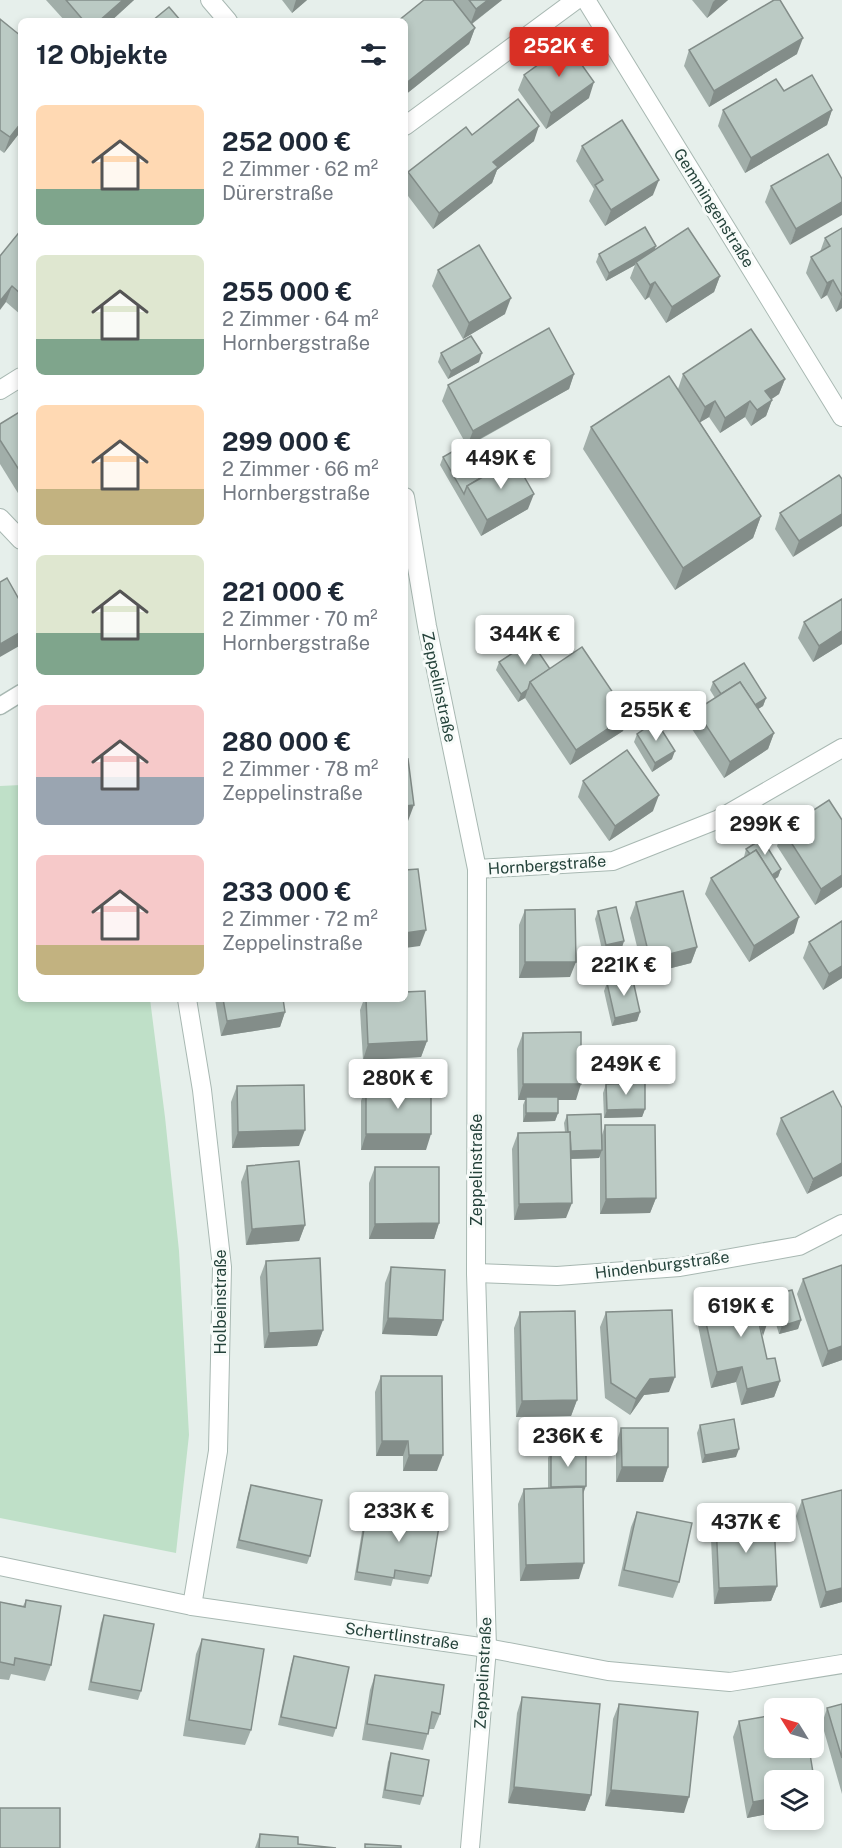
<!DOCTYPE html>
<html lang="de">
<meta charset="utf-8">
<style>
:root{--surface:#fff;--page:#f6f6f7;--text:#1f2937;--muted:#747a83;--accent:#d93025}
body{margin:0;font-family:"Public Sans",sans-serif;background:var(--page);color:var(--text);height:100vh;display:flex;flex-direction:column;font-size:22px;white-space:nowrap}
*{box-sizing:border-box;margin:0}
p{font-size:20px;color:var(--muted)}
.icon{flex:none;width:33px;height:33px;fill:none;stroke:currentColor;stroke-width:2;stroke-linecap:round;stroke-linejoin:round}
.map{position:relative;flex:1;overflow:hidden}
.side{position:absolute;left:18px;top:18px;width:390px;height:984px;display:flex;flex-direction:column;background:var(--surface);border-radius:9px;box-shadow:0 3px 9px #0003}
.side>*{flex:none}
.needle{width:39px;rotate:307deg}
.buttons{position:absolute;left:764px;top:1698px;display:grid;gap:12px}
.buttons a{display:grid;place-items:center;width:60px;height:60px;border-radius:9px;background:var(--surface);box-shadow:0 3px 9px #0003;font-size:30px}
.price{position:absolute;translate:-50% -51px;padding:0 14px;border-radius:6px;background:#fff;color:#222;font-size:20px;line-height:39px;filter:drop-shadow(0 2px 3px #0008)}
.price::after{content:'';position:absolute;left:50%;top:36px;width:18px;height:14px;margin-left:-9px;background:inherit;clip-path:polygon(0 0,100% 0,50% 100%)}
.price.on{background:var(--accent);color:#fff}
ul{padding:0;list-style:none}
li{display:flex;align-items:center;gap:18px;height:150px;padding:0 18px}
li span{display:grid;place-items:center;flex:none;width:168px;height:120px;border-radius:9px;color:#555}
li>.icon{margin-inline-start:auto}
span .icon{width:72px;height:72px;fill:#fffc;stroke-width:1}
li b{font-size:26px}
h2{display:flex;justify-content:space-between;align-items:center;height:72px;padding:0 18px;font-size:26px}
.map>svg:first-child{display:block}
.grass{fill:#bfe0c8}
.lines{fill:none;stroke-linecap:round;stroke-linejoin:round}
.lane-casing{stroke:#a8b8b2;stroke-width:19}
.street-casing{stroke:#a8b8b2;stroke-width:20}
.lane{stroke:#fff;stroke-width:16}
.street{stroke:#fff;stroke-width:18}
.wall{fill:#a1aea9}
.shaded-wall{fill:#838d89}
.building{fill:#bbcac4;stroke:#838d89;stroke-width:1.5}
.labels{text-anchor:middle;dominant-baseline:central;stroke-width:6;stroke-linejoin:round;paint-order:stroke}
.street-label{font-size:16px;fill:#24423a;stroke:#f7fbf9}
</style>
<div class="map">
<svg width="842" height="1848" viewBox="0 0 842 1848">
<rect width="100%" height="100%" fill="#e6efeb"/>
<path class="grass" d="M21 785V999H150L165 1117 179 1251 189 1435 176 1553 0 1518V786Z"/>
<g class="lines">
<defs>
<path id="lane" d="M0 706 21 693"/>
<g id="street">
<path d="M210 0 228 21"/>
<path d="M586 0 842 417"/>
<path d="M405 126 576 0"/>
<path d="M0 390 21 377"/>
<path d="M405 497 427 626 477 869 476 1273 487 1648 470 1848"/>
<path d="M0 518 21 540"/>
<path d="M477 869 613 861 719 819 842 748"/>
<path d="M187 999 202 1090 222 1267 218 1451 192 1606"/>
<path d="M476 1273 557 1276 680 1267 799 1246 842 1224"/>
<path d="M0 1566 192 1606 487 1648 608 1671 730 1682 842 1664"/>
</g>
</defs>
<use href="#lane" class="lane-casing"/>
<use href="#street" class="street-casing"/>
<use href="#lane" class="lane"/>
<use href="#street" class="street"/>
</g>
<g class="wall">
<path d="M46 0H134L111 21H65Z"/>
<path d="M282 0H307L292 13Z"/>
<path d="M424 0H502L472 24 475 28 469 44 405 95V21Z"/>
<path d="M692 0H728L707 18Z"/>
<path d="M0 19 21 131 4 153 0 150Z"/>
<path d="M689 50 797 54 709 107 684 66Z"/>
<path d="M524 75 589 98 546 129 518 90Z"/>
<path d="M784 91 832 110 827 125 745 173 718 126 723 110Z"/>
<path d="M472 135 534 141 497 170 492 183 433 229 405 192V181L408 172Z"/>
<path d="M582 146 653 195 605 226 589 201 594 189 576 161Z"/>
<path d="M828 154 790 245 765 202 771 186Z"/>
<path d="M842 228V308L836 312 827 295 821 299 806 273 811 257 820 252 825 238Z"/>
<path d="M21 230V315L6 302Z"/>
<path d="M655 250 720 276 714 292 666 323 649 297 645 300 630 278 635 265 606 281 596 262 599 254Z"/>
<path d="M438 270 505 314 463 339 432 286Z"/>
<path d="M441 353 479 362 448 379 438 362Z"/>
<path d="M574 374 569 389 472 444 489 473 528 509 481 536 440 465 443 457 466 444 442 401 448 385Z"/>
<path d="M683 374 785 379 779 394 771 399 772 400 766 416 751 426 745 417 720 433 709 417 700 422 761 516 753 538 675 590 583 449 591 427 678 389Z"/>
<path d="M21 411V498L0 464V424Z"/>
<path d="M839 475 793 557 775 529 780 513Z"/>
<path d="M842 599V644L813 662 798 638 804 622Z"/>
<path d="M499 662 550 669 628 715 623 731 570 765 525 698 518 702 496 670Z"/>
<path d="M713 682 766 698 763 706 758 709 774 733 768 749 724 778 690 726 696 710 715 698 710 690Z"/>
<path d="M637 734 672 759 652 772 634 742Z"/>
<path d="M583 781 653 811 609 841 578 797Z"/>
<path d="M842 820V887L815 905 777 846 783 830Z"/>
<path d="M746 849 781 869 778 877 775 879 794 933 749 962 705 894 711 878 744 857Z"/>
<path d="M636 902 697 947 691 963 644 975 630 918Z"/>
<path d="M525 910 570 977 519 978V925Z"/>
<path d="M598 911 624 941 621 950 603 954 595 919Z"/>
<path d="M842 921V978L823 990 803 958 809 942Z"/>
<path d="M607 983 640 1012 637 1021 612 1026 604 991Z"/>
<path d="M215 999H283L285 1012 280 1027 221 1036Z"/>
<path d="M364 999H405L427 1041 421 1057 363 1060 360 1010Z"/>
<path d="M523 1033 576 1100H558V1113L555 1121 523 1122V1105L525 1100H518L517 1049Z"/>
<path d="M606 1084 645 1109 642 1117 604 1118 603 1093Z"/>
<path d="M237 1086 299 1146 232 1148 231 1102Z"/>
<path d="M366 1086 426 1150H361V1101Z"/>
<path d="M842 1108 807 1194 776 1134 781 1118Z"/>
<path d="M567 1115 602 1135 605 1125 656 1198 650 1213 600 1214V1156L599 1158 571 1159 566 1218 514 1220 512 1149 518 1133 565 1132 564 1123Z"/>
<path d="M247 1166 305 1225 299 1241 246 1245 241 1182Z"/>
<path d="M375 1167 439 1223 434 1239H369V1183Z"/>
<path d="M266 1261 323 1330 317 1346 264 1348 260 1277Z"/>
<path d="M391 1267 437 1336 382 1334 385 1283Z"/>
<path d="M803 1279 842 1360 822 1367 797 1294Z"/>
<path d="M773 1295 801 1320 798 1329 779 1334 770 1304Z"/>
<path d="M702 1305 762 1336 767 1359 780 1381 774 1397 741 1405 736 1382 711 1388 697 1321Z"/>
<path d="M520 1312 577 1400 571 1416 516 1417 514 1328Z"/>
<path d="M606 1312 669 1392 644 1395 630 1415 605 1398 600 1327Z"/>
<path d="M381 1376 437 1471H403V1456H376L375 1392Z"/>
<path d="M700 1425 736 1457 702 1463 697 1433Z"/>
<path d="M621 1428 668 1467 663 1482H616V1444Z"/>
<path d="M551 1450 583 1494 579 1579 520 1581 518 1504 524 1489 548 1488V1458Z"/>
<path d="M251 1485 310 1556 307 1564 236 1548 248 1494Z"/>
<path d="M802 1500 842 1602 820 1608 796 1516Z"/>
<path d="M404 1509 431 1576 428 1584 393 1579 391 1586 354 1580 364 1519 367 1510 402 1516Z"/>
<path d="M637 1512 679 1582 673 1598 618 1586 631 1527Z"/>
<path d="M716 1523 777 1586 771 1601 714 1604 711 1539Z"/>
<path d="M26 1600 51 1665 45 1681 11 1674 9 1680 0 1679V1602L23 1606Z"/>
<path d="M104 1615 141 1691 138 1700 88 1690 101 1623Z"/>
<path d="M202 1639 251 1730 245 1745 183 1736 196 1654Z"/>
<path d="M294 1656 336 1728 333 1737 278 1725 291 1665Z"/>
<path d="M375 1675 440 1714 434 1729H429L423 1750 362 1740 370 1690Z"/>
<path d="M522 1697 591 1795 585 1811 508 1803 517 1713Z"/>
<path d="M619 1704 684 1813 605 1806 613 1719Z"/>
<path d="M842 1704V1794L822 1724 827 1708Z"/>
<path d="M774 1715V1748H809L816 1791 813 1799V1780H774V1813L747 1818 733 1737 739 1721Z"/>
<path d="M391 1753 423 1796 420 1805 382 1798 388 1762Z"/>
<path d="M260 1834 298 1844 336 1848H255Z"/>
</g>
<g class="shaded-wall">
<path d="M123 0H134L111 21H99Z"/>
<path d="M296 0H307L292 13Z"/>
<path d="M488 0H502L470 25 476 9Z"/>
<path d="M715 0H728L707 18 713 2Z"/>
<path d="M475 28 469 44 405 95V84Z"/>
<path d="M803 38 797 54 709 107 714 91Z"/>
<path d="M594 82 589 98 546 129 551 113Z"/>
<path d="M832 110 827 125 745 173 751 158Z"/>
<path d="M21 123V131L4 153 10 137Z"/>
<path d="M539 126 534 141 497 170 492 183 433 229 439 213 493 162Z"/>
<path d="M659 180 653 195 605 226 611 210Z"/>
<path d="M842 202V215L790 245 796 229Z"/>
<path d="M656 246 653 254 636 262 635 265 606 281 609 273Z"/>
<path d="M720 276 714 292 666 323 672 307Z"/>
<path d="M833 280 827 295 821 299 827 283Z"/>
<path d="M655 282 649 297 645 300 650 285Z"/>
<path d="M12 286 6 302 0 310V301Z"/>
<path d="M842 296V308L836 312Z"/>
<path d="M511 298 505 314 463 339 469 323Z"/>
<path d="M482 353 479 362 448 379 451 371Z"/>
<path d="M574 374 569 389 467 446 473 431Z"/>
<path d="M785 379 779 394 760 407 765 391Z"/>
<path d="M772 400 766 416 751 426 757 410Z"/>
<path d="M715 401 709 417 699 423 705 407Z"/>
<path d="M750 401 745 417 720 433 725 418Z"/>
<path d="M534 494 528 509 481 536 487 520Z"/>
<path d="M842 514V526L793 557 799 541Z"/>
<path d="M761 516 753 538 675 590 683 568Z"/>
<path d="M842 631V644L813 662 819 646Z"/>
<path d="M21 632V645L0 657V644Z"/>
<path d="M528 689 525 698 518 702 521 694Z"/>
<path d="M766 698 763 706 747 716 750 708Z"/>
<path d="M628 715 623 731 570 765 576 750Z"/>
<path d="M774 733 768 749 724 778 730 762Z"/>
<path d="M675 751 672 759 652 772 655 763Z"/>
<path d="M659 795 653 811 609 841 615 826Z"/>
<path d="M414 805 408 821H405V806Z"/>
<path d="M781 869 778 877 764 886 767 878Z"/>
<path d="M842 875V887L815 905 821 889Z"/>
<path d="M799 917 794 933 749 962 754 946Z"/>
<path d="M426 930 420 946 405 948V933Z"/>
<path d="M624 941 621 950 603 954 606 945Z"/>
<path d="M697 947 691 963 644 975 650 959Z"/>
<path d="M525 962H576L570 977 519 978Z"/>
<path d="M842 966V978L823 990 829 974Z"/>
<path d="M285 1012 280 1027 221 1036 227 1021Z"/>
<path d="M640 1012 637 1021 612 1026 615 1018Z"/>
<path d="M427 1041 421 1057 363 1060 368 1044Z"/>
<path d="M523 1084H581L576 1100H526V1097L525 1100H518Z"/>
<path d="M645 1109 642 1117 604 1118 607 1110Z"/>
<path d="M526 1113H558L555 1121 523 1122Z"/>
<path d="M305 1130 299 1146 232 1148 238 1132Z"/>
<path d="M366 1134H431L426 1150H361Z"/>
<path d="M602 1150 599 1158 566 1159 569 1151Z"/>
<path d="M842 1163V1176L807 1194 813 1179Z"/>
<path d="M656 1198 650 1213 600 1214 606 1199Z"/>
<path d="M572 1203 566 1218 514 1220 519 1204Z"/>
<path d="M439 1223 434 1239H369L375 1224Z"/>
<path d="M305 1225 299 1241 246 1245 252 1229Z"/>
<path d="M388 1318 443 1320 437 1336 382 1334Z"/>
<path d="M801 1320 798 1329 779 1334 782 1326Z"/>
<path d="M768 1321 763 1336 759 1323Z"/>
<path d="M323 1330 317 1346 264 1348 269 1333Z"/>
<path d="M842 1346V1360L822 1367 828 1351Z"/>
<path d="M742 1367 736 1382 711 1388 717 1372Z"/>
<path d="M675 1377 669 1392 644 1395 630 1415 636 1399 650 1379Z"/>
<path d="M780 1381 774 1397 741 1405 747 1389Z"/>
<path d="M577 1400 571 1416 516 1417 522 1401Z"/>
<path d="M382 1441H408L403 1456H376Z"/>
<path d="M739 1449 736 1457 702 1463 705 1455Z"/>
<path d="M409 1455H443L437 1471H403Z"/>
<path d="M622 1467H668L663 1482H616Z"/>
<path d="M586 1486 583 1494 548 1495 551 1487Z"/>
<path d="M584 1563 579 1579 520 1581 526 1565Z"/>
<path d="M777 1586 771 1601 714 1604 719 1588Z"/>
<path d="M842 1588V1602L820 1608 826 1592Z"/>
<path d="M514 1787 591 1795 585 1811 508 1803Z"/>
<path d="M611 1790 689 1797 684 1813 605 1806Z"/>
<path d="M774 1798V1813L747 1818 753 1802Z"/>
</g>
<g class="building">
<path d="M66 0H123L99 21H84Z"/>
<path d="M424 0H453L475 28 405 84V21H398Z"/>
<path d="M469 0H488L476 9Z"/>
<path d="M774 0H780L803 38 714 91 689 50Z"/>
<path d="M169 7 181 21H152Z"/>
<path d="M0 19 21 36V123L10 137 0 130Z"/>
<path d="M567 44 594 82 551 113 524 75Z"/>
<path d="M812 75 832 110 751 158 723 110 776 79 784 91Z"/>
<path d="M518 99 539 126 493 162 498 167 439 213 408 172 466 127 472 135Z"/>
<path d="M622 120 659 180 611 210 595 185 603 180 582 146Z"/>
<path d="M828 154 842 179V202L796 229 771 186Z"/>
<path d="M645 227 656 246 609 273 599 254Z"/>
<path d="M688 228 720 276 672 307 655 282 650 285 636 262Z"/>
<path d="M842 228V296L833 280 827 283 811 257 830 246 825 238Z"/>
<path d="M21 230V294L12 286 0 301V256Z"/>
<path d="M479 245 511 298 469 323 438 270Z"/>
<path d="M549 328 574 374 473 431 448 385Z"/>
<path d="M751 329 785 379 765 391 772 400 757 410 750 401 725 418 715 401 705 407 683 374Z"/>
<path d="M471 336 482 353 451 371 441 353Z"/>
<path d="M669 376 761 516 683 568 591 427Z"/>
<path d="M21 411V473L0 440V424Z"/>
<path d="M471 441 489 473 467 486 464 494 443 457Z"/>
<path d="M514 459 534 494 487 520 467 486Z"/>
<path d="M839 475 842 479V514L799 541 780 513Z"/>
<path d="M7 578 21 603V632L0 644V582Z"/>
<path d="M842 599V631L819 646 804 622Z"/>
<path d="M531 641 550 669 530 682 528 689 521 694 499 662Z"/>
<path d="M582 647 628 715 576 750 530 682Z"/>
<path d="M744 663 766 698 755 705 740 682 721 694 713 682Z"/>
<path d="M740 682 774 733 730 762 696 710Z"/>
<path d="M656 721 675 751 655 763 637 734Z"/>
<path d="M627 750 659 795 615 826 583 781Z"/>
<path d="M408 759 414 805 405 806V760Z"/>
<path d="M829 800 842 820V875L821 889 783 830Z"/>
<path d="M762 839 781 869 772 875 756 850 750 854 746 849Z"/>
<path d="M756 850 799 917 754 946 711 878Z"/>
<path d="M418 869 426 930 405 933V870Z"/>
<path d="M683 891 697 947 650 959 636 902Z"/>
<path d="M616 907 624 941 606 945 598 911Z"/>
<path d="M575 909 576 962H525V910Z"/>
<path d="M842 921V966L829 974 809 942Z"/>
<path d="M632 976 640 1012 615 1018 607 983Z"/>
<path d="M425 991 427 1041 368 1044 366 999H405V992Z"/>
<path d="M223 999H283L285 1012 227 1021Z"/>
<path d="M581 1032V1084H523V1033Z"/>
<path d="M645 1083V1109L607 1110 606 1084Z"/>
<path d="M304 1085 305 1130 238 1132 237 1086Z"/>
<rect x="366" y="1086" width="65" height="48"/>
<path d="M833 1091 842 1108V1163L813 1179 781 1118Z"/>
<rect x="526" y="1097" width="32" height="16"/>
<path d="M601 1114 602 1150 571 1151 570 1132H568L567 1115Z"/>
<path d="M605 1125H655L656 1198 606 1199Z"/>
<path d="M570 1132 572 1203 519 1204 518 1133Z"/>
<path d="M299 1161 305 1225 252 1229 247 1166Z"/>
<path d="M375 1167H439V1223L375 1224Z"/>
<path d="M320 1258 323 1330 269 1333 266 1261Z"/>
<path d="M842 1265V1346L828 1351 803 1279Z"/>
<path d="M391 1267 445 1270 443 1320 388 1318Z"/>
<path d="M792 1290 801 1320 782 1326 773 1295Z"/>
<path d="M762 1292 768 1321 759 1323 767 1359 775 1358 780 1381 747 1389 742 1367 717 1372 702 1305Z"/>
<path d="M672 1310 675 1377 650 1379 636 1399 611 1383 606 1312Z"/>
<path d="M575 1311 577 1400 522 1401 520 1312Z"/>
<path d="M381 1376H442L443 1455H409L408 1441H382Z"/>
<path d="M734 1419 739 1449 705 1455 700 1425Z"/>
<path d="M621 1428H668V1467H622Z"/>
<path d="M586 1449V1486L551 1487V1450Z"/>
<path d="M251 1485 322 1500 310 1556 239 1540Z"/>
<path d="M583 1487 584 1563 526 1565 524 1489Z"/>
<path d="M842 1490V1588L826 1592 802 1500Z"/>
<path d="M404 1509 441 1514 431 1576 395 1570 394 1578 357 1572 367 1510 403 1516Z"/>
<path d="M637 1512 692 1523 679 1582 624 1570Z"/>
<path d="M774 1521 777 1586 719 1588 716 1523Z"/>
<path d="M26 1600 61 1606 51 1665 15 1658 14 1665 0 1662V1602L25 1607Z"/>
<path d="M104 1615 154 1624 141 1691 91 1682Z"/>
<path d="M202 1639 264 1649 251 1730 189 1720Z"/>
<path d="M294 1656 349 1667 336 1728 281 1717Z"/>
<path d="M375 1675 444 1685 440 1714 432 1712 428 1734 367 1724Z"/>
<path d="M522 1697 600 1704 591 1795 514 1787Z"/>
<path d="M619 1704 698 1712 689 1797 611 1790Z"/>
<path d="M842 1704V1758L827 1708Z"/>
<path d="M774 1715V1748H809L816 1791H813V1780H774V1798L753 1802 739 1721Z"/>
<path d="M391 1753 429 1760 423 1796 385 1790Z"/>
<rect x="0" y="1808" width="60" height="40"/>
<path d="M260 1834 298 1837V1844L336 1848H259Z"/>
<path d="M365 1844 401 1846V1848H365Z"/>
</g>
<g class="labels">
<g class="street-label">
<text transform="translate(714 208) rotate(58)">Gemmingenstraße</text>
<text transform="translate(439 687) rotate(78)">Zeppelinstraße</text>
<text transform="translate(547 865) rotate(-4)">Hornbergstraße</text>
<text transform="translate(476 1170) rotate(-90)">Zeppelinstraße</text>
<text transform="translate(662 1265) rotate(-7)">Hindenburgstraße</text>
<text transform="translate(220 1302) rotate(-90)">Holbeinstraße</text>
<text transform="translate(402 1636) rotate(8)">Schertlinstraße</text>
<text transform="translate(483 1673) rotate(-87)">Zeppelinstraße</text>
</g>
</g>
</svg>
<div class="buttons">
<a><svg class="needle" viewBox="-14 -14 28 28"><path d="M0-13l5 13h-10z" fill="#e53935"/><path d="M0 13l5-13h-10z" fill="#747a83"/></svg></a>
<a><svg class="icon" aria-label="layers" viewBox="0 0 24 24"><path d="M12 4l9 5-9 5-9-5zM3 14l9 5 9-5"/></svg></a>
</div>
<b class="price on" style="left:559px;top:78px">252K €</b>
<b class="price" style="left:501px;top:490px">449K €</b>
<b class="price" style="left:525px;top:666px">344K €</b>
<b class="price" style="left:656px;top:742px">255K €</b>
<b class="price" style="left:765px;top:856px">299K €</b>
<b class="price" style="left:624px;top:997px">221K €</b>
<b class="price" style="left:626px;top:1096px">249K €</b>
<b class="price" style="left:398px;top:1110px">280K €</b>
<b class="price" style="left:741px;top:1338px">619K €</b>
<b class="price" style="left:568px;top:1468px">236K €</b>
<b class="price" style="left:399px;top:1543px">233K €</b>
<b class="price" style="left:746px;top:1554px">437K €</b>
<section class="side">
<h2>12 Objekte<svg class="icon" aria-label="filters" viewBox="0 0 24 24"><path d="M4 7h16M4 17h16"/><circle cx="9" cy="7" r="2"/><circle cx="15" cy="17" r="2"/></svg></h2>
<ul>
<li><span style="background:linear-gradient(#ffd9b3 70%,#7fa58c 0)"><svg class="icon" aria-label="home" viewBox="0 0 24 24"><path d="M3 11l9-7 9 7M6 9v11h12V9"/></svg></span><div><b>252 000 €</b><p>2 Zimmer · 62 m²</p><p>Dürerstraße</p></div></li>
<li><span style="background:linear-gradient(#dfe7d0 70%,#7fa58c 0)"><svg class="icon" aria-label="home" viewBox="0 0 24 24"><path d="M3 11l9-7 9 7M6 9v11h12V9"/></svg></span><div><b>255 000 €</b><p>2 Zimmer · 64 m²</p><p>Hornbergstraße</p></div></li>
<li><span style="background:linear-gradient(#ffd9b3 70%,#c2b280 0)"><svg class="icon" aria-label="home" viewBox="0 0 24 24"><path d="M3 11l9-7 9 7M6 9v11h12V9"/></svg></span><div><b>299 000 €</b><p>2 Zimmer · 66 m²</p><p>Hornbergstraße</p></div></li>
<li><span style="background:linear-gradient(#dfe7d0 65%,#7fa58c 0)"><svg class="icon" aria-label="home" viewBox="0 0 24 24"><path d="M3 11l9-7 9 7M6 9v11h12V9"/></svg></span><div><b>221 000 €</b><p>2 Zimmer · 70 m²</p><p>Hornbergstraße</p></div></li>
<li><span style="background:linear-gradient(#f6c9c9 60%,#9aa5b1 0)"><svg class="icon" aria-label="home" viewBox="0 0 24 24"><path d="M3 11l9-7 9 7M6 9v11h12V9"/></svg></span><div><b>280 000 €</b><p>2 Zimmer · 78 m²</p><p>Zeppelinstraße</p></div></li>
<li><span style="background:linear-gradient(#f6c9c9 75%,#c2b280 0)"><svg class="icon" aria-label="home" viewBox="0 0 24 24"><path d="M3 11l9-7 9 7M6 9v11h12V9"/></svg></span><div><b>233 000 €</b><p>2 Zimmer · 72 m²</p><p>Zeppelinstraße</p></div></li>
</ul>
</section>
</div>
